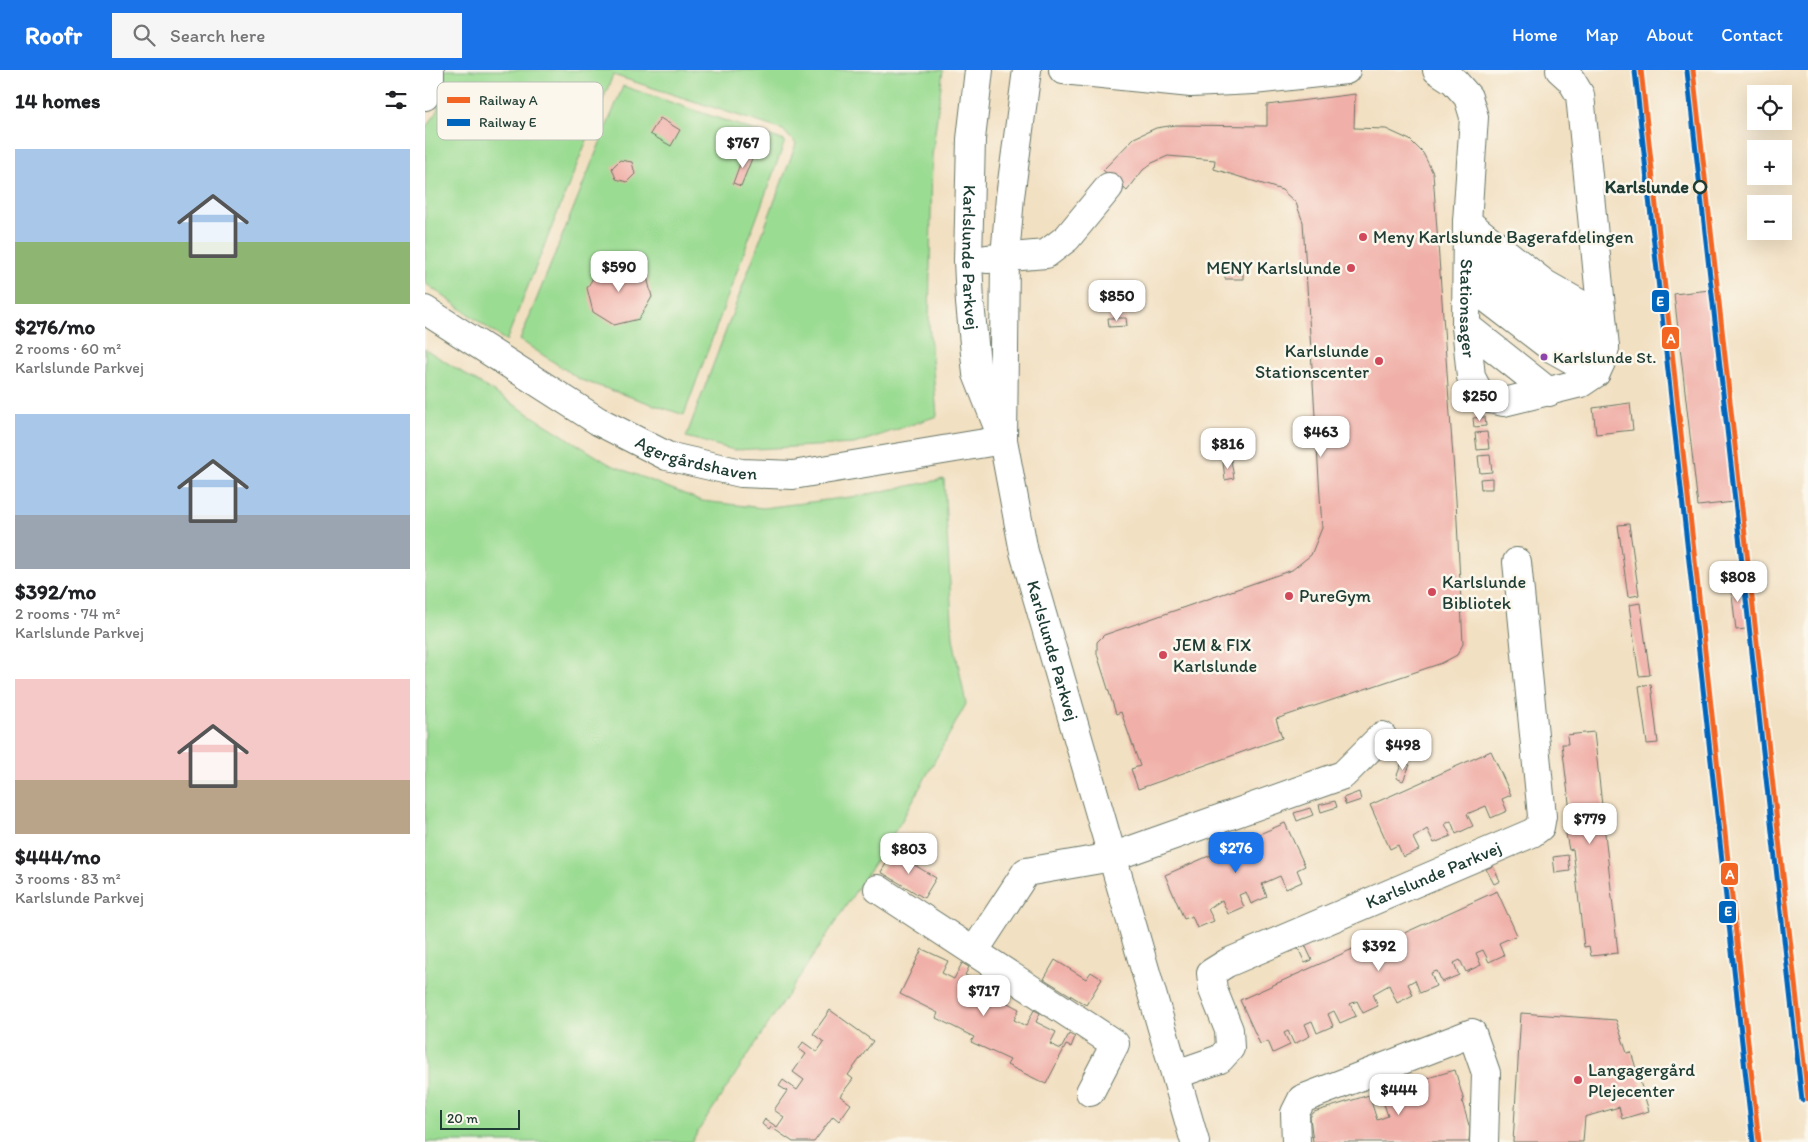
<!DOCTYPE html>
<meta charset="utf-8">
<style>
:root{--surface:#fff;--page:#f6f6f6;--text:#202124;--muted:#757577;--accent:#1a73e8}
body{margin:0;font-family:Itim,sans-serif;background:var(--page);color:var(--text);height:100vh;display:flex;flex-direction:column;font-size:19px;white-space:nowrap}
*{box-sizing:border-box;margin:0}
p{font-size:16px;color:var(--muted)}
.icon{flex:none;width:28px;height:28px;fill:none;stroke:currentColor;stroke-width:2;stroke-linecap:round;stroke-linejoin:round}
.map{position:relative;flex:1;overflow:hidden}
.panel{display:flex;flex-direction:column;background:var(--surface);width:425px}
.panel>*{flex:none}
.tools{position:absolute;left:1322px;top:15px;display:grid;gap:10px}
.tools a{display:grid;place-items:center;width:45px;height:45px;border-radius:0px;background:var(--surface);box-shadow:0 5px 20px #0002;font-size:25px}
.scale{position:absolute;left:15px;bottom:12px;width:80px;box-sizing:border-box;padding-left:5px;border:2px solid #1f3d34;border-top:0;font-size:14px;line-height:18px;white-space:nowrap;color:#1f3d34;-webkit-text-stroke:4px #fbf7ec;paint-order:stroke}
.price{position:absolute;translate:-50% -42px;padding:0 11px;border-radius:10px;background:#fff;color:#222;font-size:16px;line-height:32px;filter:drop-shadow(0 1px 2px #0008)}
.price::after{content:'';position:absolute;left:50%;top:30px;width:15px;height:11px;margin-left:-8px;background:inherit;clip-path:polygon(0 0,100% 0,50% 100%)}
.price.selected{background:var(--accent);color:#fff}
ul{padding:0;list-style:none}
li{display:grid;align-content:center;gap:10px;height:265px;padding:0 15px}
li span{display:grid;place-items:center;height:155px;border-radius:0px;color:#555}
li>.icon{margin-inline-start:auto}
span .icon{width:90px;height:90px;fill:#fffc;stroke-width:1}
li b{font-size:21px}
h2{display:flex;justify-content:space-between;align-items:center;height:60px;padding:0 15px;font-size:21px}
header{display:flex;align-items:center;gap:30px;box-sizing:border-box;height:70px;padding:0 25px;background:var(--accent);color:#fff}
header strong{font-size:24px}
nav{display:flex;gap:28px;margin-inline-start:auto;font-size:18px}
.search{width:350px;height:45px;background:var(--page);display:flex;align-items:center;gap:12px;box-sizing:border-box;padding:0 18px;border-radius:0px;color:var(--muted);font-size:19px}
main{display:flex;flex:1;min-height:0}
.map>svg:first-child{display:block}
.green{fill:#9bdc93;stroke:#5d8c64}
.building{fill:#f0b0a9}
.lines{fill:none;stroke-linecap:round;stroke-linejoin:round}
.minor-casing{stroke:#697666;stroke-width:30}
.minor{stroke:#fff;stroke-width:28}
.rail-1-casing{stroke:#fbf7ec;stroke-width:9}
.rail-2-casing{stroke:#fbf7ec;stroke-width:9}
.rail-1{stroke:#f26522;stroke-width:5}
.rail-2{stroke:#0065bd;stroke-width:5}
.stop-dot{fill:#fbf7ec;stroke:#1f3d34;stroke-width:2.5}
.poi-dot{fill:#d1495b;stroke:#fbf7ec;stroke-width:2}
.bus-dot{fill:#8e44ad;stroke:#fbf7ec;stroke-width:2}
.labels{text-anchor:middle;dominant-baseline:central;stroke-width:5;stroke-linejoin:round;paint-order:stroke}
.bus-label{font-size:17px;fill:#1f3d34;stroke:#fbf7ec;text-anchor:start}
.stop-label{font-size:18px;font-weight:bold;fill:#1f3d34;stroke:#fbf7ec;text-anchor:end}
.poi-label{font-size:18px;fill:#1f3d34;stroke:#fbf7ec;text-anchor:start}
.street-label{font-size:18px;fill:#1f3d34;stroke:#fbf7ec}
.key{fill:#fbf7ec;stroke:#b9bfb5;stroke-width:1}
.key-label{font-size:14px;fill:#1f3d34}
.line-badge{stroke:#fbf7ec;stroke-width:2}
.badge-label{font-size:14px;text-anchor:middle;font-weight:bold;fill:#fff}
</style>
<header>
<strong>Roofr</strong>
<div class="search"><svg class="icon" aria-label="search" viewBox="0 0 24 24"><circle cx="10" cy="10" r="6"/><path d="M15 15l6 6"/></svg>Search here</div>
<nav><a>Home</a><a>Map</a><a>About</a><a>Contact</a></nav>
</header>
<main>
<section class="panel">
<h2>14 homes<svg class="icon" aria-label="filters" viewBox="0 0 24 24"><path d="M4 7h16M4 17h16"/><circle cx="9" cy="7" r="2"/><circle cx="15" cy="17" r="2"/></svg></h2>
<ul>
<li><span style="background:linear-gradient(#a9c7e8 60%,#8fb573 0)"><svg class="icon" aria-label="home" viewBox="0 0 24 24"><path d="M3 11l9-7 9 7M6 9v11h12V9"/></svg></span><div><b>$276/mo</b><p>2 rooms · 60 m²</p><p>Karlslunde Parkvej</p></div></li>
<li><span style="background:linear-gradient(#a9c7e8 65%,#9aa5b1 0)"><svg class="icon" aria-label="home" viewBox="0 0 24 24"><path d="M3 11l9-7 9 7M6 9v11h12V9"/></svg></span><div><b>$392/mo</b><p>2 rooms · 74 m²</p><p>Karlslunde Parkvej</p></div></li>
<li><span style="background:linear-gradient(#f6c9c9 65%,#b9a48a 0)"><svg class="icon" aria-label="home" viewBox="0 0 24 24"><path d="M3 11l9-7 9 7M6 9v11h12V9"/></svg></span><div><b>$444/mo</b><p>3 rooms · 83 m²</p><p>Karlslunde Parkvej</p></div></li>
</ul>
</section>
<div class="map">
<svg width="1383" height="1072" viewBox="0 0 1383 1072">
<rect width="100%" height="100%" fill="#fbf7ec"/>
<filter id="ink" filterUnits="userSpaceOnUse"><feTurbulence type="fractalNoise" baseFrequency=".02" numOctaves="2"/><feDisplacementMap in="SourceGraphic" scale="10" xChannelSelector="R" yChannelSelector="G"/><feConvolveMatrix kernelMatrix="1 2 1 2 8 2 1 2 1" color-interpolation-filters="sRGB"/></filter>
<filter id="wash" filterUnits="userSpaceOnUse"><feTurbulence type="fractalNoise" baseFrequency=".0096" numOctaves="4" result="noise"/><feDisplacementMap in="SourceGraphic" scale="20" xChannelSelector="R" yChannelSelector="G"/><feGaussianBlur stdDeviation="1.12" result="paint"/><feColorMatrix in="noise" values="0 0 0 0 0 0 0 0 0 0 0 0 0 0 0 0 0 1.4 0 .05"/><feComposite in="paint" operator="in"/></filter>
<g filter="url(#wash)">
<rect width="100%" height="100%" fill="#f2e0c2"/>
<g class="green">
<path d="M19 0H518L507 86 504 254 512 346 429 374 309 380 261 367 371 74 358 60 188 5 81 271 0 213V58L12 43Z"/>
<path d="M198 16 360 71 259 345 156 310 95 270Z"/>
<path d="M0 279 184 394 277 431 338 438 433 426 519 409 528 568 541 634 476 752 266 1072H0Z"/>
</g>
<g id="blocks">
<g class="building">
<path d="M930 24 929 58 961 59 985 70 998 83 1008 103 1031 430 1038 574 1032 585 1017 593 851 649 857 668 713 719 706 699 715 696 696 642 691 644 672 584V572L679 565 867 500 886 485 897 458 878 152 871 133 857 120 789 99 790 90 743 86 727 93 718 100 702 121 678 100 709 68 731 58 751 55 842 56V35Z"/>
<path d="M235 48 255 60 246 76 225 64Z"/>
<path d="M319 83 328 86 316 116 308 113Z"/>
<path d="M195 90 207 92 210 104 202 112 191 109 187 98Z"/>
<path d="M199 190 221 203 227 227 214 249 189 255 168 242 162 218 175 196Z"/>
<path d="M818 200V209H800V201Z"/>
<path d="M1285 220 1309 432 1273 436 1249 224Z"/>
<path d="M683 248H701L702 256 684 257Z"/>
<path d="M1205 333 1208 360 1171 364 1168 338Z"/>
<path d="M1060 347 1061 356 1049 357 1048 348Z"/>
<path d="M1062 362 1064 379 1052 380 1050 363Z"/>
<path d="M1065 385 1067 402 1055 403 1053 386Z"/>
<path d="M806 390 809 408 800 410 798 392Z"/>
<path d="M1067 408V419H1056L1055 409Z"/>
<path d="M1204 454 1214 525 1203 527 1193 455Z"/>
<path d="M1315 506 1321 559 1311 560 1305 507Z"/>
<path d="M1215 533 1225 605 1214 606 1204 535Z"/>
<path d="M1226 614 1233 673 1222 674 1214 616Z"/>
<path d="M1169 662 1193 883 1166 886 1164 876 1159 877 1148 779 1144 780 1140 759 1147 758 1137 674H1143L1142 665Z"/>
<path d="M1066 681 1086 725 1077 729 1082 741 1066 748 1061 736 1042 744 1048 756 1031 764 1026 751 1020 754 1026 766 1009 773 1002 759 988 768 994 780 978 787 973 775 965 779 945 735Z"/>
<path d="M977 692 985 695 978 711 971 708Z"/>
<path d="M934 722 936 730 921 735 918 728Z"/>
<path d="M910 731 912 737 896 742 894 735Z"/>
<path d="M885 738 888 745 872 751 869 743Z"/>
<path d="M860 753 880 796 872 800 877 812 861 819 855 806 837 814 842 827 826 834 821 822 814 825 819 837 803 844 797 830 783 839 789 851 772 858 767 846 759 849 740 805Z"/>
<path d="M468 782 511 808 499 828 456 802Z"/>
<path d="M1143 785 1145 801 1130 803 1128 787Z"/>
<path d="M1068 796 1075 811 1069 814 1061 799Z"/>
<path d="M1072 821 1092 865 1074 873 1079 885 1064 892 1058 880 1051 883 1056 895 1041 902 1035 890 1029 893 1034 905 1017 912 1012 901 1006 903 1011 916 995 923 990 910 983 914 988 925 972 933 964 915 948 924 953 936 938 943 932 931 925 934 931 946 915 953 909 941 903 944 908 956 892 963 887 951 880 954 885 966 869 974 863 961 859 963 865 975 848 983 843 971 835 974 815 930 952 868 955 874Z"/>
<path d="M880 875 887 890 880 893 873 878Z"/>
<path d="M497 879 523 891 517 903 529 909 537 893 544 897 540 905 559 914 553 926 565 932 573 917 580 920 575 929 594 939 589 950 601 956 609 940 615 943 611 952 631 962 625 974 636 979 644 964 650 967 646 977 641 975 621 1014 582 995 585 990 546 972 549 967 511 948 513 943 475 924Z"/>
<path d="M630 890 661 909 666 902 677 909 661 935 619 909Z"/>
<path d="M405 940 448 971 423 1005 428 1009 415 1026 426 1034 414 1051 408 1046 389 1072H368L346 1057 344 1060 337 1054 340 1049 352 1057 359 1047 349 1040 362 1021 354 1016 358 1010 372 1020 379 1010 368 1002 381 984 374 979 378 972 392 982 399 972 388 964Z"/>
<path d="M1096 943 1191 950 1202 983 1206 982 1224 1041 1197 1049 1194 1037 1160 1047 1158 1072H1088Z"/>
<path d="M1030 1000 1039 1031H1037L1045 1059 1044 1072H888L885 1047 889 1042 944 1025 952 1050 963 1046 955 1022Z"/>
</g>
</g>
</g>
<g filter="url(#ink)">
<use href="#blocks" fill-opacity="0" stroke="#697666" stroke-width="1"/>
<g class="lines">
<defs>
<g id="minor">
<path id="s1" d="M554 0 546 69 543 190 545 233 552 304 573 357"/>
<path id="s2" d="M602 0 585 127 580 187 578 370 599 482 770 1072"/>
<path d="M638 0 766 13 828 10 921 0"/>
<path id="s3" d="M1012 0 1029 11 1043 27 1049 47 1042 152 1041 256 1046 307 1055 324 1065 329 1079 332 1156 313 1171 303 1177 290 1180 277 1155 25 1146 10 1135 0"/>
<path d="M0 26 5 17V0"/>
<path d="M1042 152 1120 214 1176 246"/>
<path d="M1043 183 1124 245 1180 277"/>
<path d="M562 189 621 184 642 168 684 117"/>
<path d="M1042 213 1128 279 1171 303"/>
<path id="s4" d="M0 240 173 351 242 386 316 403 368 405 578 370"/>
<path d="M1041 256 1124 322"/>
<path d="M453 819 690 974 665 1022"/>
<path d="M550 880 601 802 687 787 918 705 957 666"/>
<path id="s5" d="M752 1004 795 989 805 978 804 960 788 920 786 903 802 893 1107 763 1115 757 1117 746 1092 492"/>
<path d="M871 1072 870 1043 877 1029 1047 963 1061 1003 1059 1072"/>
</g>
</defs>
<use href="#minor" class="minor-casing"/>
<use href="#minor" class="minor"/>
<defs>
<g id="rail-1">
<path d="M1216 0 1334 1072"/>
<path d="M1268 0 1383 1029"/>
</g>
<g id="rail-2">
<path d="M1210 1 1328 1072"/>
<path d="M1262 1 1377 1030"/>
</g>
</defs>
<use href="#rail-1" class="rail-1-casing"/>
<use href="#rail-2" class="rail-2-casing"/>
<use href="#rail-1" class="rail-1"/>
<use href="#rail-2" class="rail-2"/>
</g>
</g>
<circle class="stop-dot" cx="1275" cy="117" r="6"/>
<g class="poi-dot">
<circle cx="938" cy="167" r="5"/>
<circle cx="926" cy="198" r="5"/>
<circle cx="954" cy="291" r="5"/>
<circle cx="1007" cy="522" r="5"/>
<circle cx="864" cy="526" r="5"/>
<circle cx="738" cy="585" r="5"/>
<circle cx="1153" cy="1010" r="5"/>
</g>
<circle class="bus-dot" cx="1119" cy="287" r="4.5"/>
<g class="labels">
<g class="bus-label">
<text x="1128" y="287">Karlslunde St.</text>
</g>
<g class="stop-label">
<text x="1264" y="117">Karlslunde</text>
</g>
<g class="poi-label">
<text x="948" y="167">Meny Karlslunde Bagerafdelingen</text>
<text x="916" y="198" text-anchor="end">MENY Karlslunde</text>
<text x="944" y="281" text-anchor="end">Karlslunde<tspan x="944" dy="21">Stationscenter</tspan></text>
<text x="1017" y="512">Karlslunde<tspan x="1017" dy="21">Bibliotek</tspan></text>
<text x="874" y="526">PureGym</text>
<text x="748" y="575">JEM &amp; FIX<tspan x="748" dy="21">Karlslunde</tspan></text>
<text x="1163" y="1000">Langagergård<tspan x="1163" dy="21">Plejecenter</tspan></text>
</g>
<g class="street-label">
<text stroke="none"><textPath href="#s1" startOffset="188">Karlslunde Parkvej</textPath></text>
<text stroke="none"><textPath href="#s3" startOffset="254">Stationsager</textPath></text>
<text stroke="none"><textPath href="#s4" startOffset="312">Agergårdshaven</textPath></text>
<text stroke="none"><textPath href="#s2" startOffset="588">Karlslunde Parkvej</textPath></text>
<text stroke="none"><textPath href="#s5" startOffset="382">Karlslunde Parkvej</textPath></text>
</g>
</g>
<rect x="12" y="12" width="166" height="58" rx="8" class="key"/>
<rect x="22" y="27" width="23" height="6" fill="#f26522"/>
<rect x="22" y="49" width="23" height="7" fill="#0065bd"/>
<g class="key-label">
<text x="54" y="35">Railway A</text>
<text x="54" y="57">Railway E</text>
</g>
<g class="line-badge">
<rect x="1226" y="219" width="19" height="24" rx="5" fill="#0065bd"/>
<rect x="1236" y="256" width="19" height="24" rx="5" fill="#f26522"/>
<rect x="1295" y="792" width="19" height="24" rx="5" fill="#f26522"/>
<rect x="1293" y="830" width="19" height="24" rx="5" fill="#0065bd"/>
</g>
<g class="badge-label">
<text x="1235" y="236">E</text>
<text x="1246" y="273">A</text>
<text x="1305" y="809">A</text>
<text x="1303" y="846">E</text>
</g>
</svg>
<div class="tools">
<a><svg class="icon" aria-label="locate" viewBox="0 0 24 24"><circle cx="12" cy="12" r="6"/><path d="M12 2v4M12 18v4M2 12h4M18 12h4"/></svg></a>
<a>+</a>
<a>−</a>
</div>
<div class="scale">20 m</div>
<b class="price" style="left:318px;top:99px">$767</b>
<b class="price" style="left:194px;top:223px">$590</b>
<b class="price" style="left:692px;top:252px">$850</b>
<b class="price" style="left:1055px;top:352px">$250</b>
<b class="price" style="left:896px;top:388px">$463</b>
<b class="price" style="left:803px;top:400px">$816</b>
<b class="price" style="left:1313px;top:533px">$808</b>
<b class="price" style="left:978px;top:701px">$498</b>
<b class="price" style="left:1165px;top:775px">$779</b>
<b class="price selected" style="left:811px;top:804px">$276</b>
<b class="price" style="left:484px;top:805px">$803</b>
<b class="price" style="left:954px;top:902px">$392</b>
<b class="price" style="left:559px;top:947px">$717</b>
<b class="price" style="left:974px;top:1046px">$444</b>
</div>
</main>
